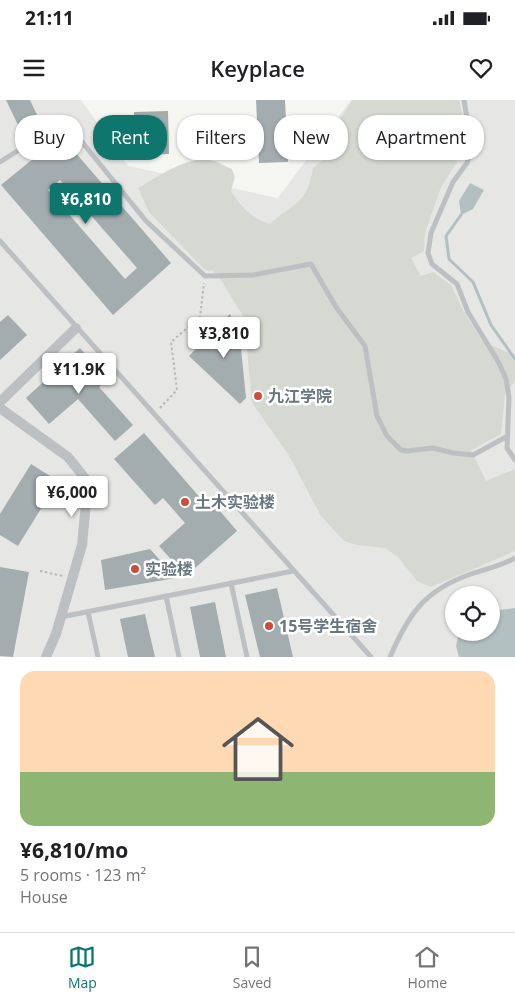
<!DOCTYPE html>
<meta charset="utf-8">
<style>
:root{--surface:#fff;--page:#f6f6f6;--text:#202124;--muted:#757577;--line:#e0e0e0;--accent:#0f766e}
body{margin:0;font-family:"Open Sans","Noto Sans SC",sans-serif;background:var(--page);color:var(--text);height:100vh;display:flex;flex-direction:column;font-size:19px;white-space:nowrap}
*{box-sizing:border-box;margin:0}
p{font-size:16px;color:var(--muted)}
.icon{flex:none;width:28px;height:28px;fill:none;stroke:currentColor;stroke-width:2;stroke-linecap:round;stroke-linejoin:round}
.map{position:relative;height:557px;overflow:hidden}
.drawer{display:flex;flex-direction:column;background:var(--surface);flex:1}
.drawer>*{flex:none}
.guide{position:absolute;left:15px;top:15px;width:485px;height:45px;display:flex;gap:10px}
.tools{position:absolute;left:445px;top:486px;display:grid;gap:10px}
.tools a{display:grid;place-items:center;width:55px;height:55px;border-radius:50%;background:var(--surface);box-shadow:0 1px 4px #0004;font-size:25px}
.price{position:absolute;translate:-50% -42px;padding:0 11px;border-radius:5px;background:#fff;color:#222;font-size:16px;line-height:32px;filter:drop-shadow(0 1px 2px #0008)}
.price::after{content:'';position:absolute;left:50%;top:30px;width:15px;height:11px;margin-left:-8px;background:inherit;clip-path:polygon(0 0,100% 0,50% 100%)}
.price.current{background:var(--accent);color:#fff}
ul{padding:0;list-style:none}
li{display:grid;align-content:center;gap:10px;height:265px;padding:0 20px}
li span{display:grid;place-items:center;height:155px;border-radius:15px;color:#555}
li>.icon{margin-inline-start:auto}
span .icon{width:90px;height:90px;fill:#fffc;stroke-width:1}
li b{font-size:21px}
.chip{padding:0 18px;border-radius:20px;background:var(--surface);box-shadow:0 1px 4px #0004;font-size:18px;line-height:45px}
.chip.current{background:var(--accent);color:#fff}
.status{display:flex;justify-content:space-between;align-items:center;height:35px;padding:0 25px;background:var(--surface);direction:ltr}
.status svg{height:14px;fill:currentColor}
header{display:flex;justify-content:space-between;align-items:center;height:65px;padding:0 20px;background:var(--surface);font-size:22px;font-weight:600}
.tabs{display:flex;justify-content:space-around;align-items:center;height:70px;border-top:1px solid var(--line);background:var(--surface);font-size:14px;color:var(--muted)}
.tabs a{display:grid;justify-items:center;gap:2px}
.tabs .current{color:var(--accent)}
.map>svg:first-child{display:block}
.built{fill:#e6e6e5;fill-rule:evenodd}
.green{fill:#d5d9d2}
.water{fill:#b3c0c2}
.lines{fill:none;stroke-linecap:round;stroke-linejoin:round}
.stream{stroke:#b3c0c2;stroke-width:3}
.building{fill:#a3acaf;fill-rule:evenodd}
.path{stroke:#b6b9bb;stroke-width:2;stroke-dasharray:2.5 2.5;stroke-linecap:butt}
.lane{stroke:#bcc0c3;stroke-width:5}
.street{stroke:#bcc0c3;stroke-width:10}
.poi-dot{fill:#cc4c3b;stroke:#fff;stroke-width:2}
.labels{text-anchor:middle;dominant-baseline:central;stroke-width:5;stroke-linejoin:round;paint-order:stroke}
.poi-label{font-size:16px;font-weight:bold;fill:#68777f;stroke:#fff;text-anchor:start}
</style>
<div class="status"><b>21:11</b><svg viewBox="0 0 49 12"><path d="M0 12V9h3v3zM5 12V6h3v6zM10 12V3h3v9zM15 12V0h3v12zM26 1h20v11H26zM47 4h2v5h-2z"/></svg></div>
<header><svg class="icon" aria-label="menu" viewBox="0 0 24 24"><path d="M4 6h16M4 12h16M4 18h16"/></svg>Keyplace<svg class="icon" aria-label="heart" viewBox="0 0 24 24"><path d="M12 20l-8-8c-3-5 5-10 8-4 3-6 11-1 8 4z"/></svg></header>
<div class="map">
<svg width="515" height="557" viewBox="0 0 515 557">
<rect width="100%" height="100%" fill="#f5f5f2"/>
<path class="built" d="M0 0H81L128 66 278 98 351 0H515V557H0ZM454 495H491V532H454Z"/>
<path class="green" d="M353 0H459L464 23 462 54 441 87 425 133 424 151 411 158 421 176 433 172 451 185 464 212 483 242 515 255V281L505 294 501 334 471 350 486 381 515 369V451L431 487 417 481 398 457 385 448 357 445 344 441 321 416 288 354 252 303 244 218 221 180 213 171 205 170 149 112 138 88C159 76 188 54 214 61 220 63 226 67 232 69L235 77 231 91C241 107 251 118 270 124 294 102 307 105 313 68L323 60 327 34C339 25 343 12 353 0Z"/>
<g class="water">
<path d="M470 83 484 90 473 109 461 115 459 101Z"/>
<path d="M515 508V557H459L456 546 459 533 491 532V511Z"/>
</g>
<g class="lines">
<path class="stream" d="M461 115 446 136 449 159 473 182 491 225 515 259"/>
</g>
<g class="building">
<path d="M6 0H30L37 15 18 25Z"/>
<path d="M256 0H285L288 62 259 63Z"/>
<path d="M168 11 169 54 135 55 134 12Z"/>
<path d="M61 36 171 163 113 215 1 85ZM60 80 137 168 125 179 48 90Z"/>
<path d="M230 214 240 239 246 298 240 304 189 256Z"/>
<path d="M8 215 27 235 0 260V222Z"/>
<path d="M80 248 107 280 99 287 133 325 115 341 78 299 49 324 26 298Z"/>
<path d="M144 333 209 408 215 405 237 431 186 476 159 446 185 423 163 398 155 405 114 359Z"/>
<path d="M31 364 58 381 18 446 0 435V414Z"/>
<path d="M150 449 176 478 105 490 101 460Z"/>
<path d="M0 467 29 472 13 557 0 556Z"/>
<path d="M277 488 293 557H260L245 495Z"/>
<path d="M215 502 226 557H200L190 507Z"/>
<path d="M145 514 155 557H128L120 519Z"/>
</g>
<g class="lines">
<g class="path">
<path d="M160 308 177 290 171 242 200 217 204 183"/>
<path d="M40 471 63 476"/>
</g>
<g class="lane">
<path d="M464 0 470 36V53L467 63 453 82 431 133 428 153 432 164 457 184 468 212 499 263 506 279 509 297 507 348 515 360"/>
<path d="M0 62 65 21 146 121 205 176 253 175 311 164 336 207 365 246 377 316 387 336 401 350 407 351 433 348 453 353 473 355 506 337"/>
<path d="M0 141 371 557"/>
<path d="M231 483 247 557"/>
<path d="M166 496 179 557"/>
<path d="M88 512 98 557"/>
<path d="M61 517 293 471"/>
<path d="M390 557C409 513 425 490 471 474 486 469 501 466 515 458"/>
</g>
<g class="street">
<path d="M0 302 76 228"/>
<path d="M0 308 68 357 88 382 82 445 56 534 46 557"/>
</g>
</g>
<g class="poi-dot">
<circle cx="258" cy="296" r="5"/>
<circle cx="185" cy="402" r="5"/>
<circle cx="135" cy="469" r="5"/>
<circle cx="269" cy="526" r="5"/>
</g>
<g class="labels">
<g class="poi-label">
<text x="268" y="296">九江学院</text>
<text x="195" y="402">土木实验楼</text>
<text x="145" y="469">实验楼</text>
<text x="279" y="526">15号学生宿舍</text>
</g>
</g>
</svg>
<div class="tools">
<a><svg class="icon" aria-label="locate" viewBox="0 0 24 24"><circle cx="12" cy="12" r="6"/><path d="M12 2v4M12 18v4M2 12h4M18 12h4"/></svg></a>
</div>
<b class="price current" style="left:86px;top:125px">¥6,810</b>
<b class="price" style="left:224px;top:259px">¥3,810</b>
<b class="price" style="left:79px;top:295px">¥11.9K</b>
<b class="price" style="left:72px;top:418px">¥6,000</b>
<div class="guide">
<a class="chip">Buy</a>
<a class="chip current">Rent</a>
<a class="chip">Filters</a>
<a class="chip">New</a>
<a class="chip">Apartment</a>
</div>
</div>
<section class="drawer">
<ul>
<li><span style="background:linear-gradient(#ffd9b3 65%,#8fb573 0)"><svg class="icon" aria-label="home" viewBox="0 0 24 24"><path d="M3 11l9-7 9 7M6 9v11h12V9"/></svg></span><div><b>¥6,810/mo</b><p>5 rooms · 123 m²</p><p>House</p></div></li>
</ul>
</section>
<nav class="tabs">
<a class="current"><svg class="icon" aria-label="map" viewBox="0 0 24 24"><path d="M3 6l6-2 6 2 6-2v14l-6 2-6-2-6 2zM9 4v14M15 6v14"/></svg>Map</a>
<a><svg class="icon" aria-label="saved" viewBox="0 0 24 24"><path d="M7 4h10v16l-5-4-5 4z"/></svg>Saved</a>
<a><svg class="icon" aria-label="home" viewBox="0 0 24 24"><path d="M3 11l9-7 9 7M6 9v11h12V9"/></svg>Home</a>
</nav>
